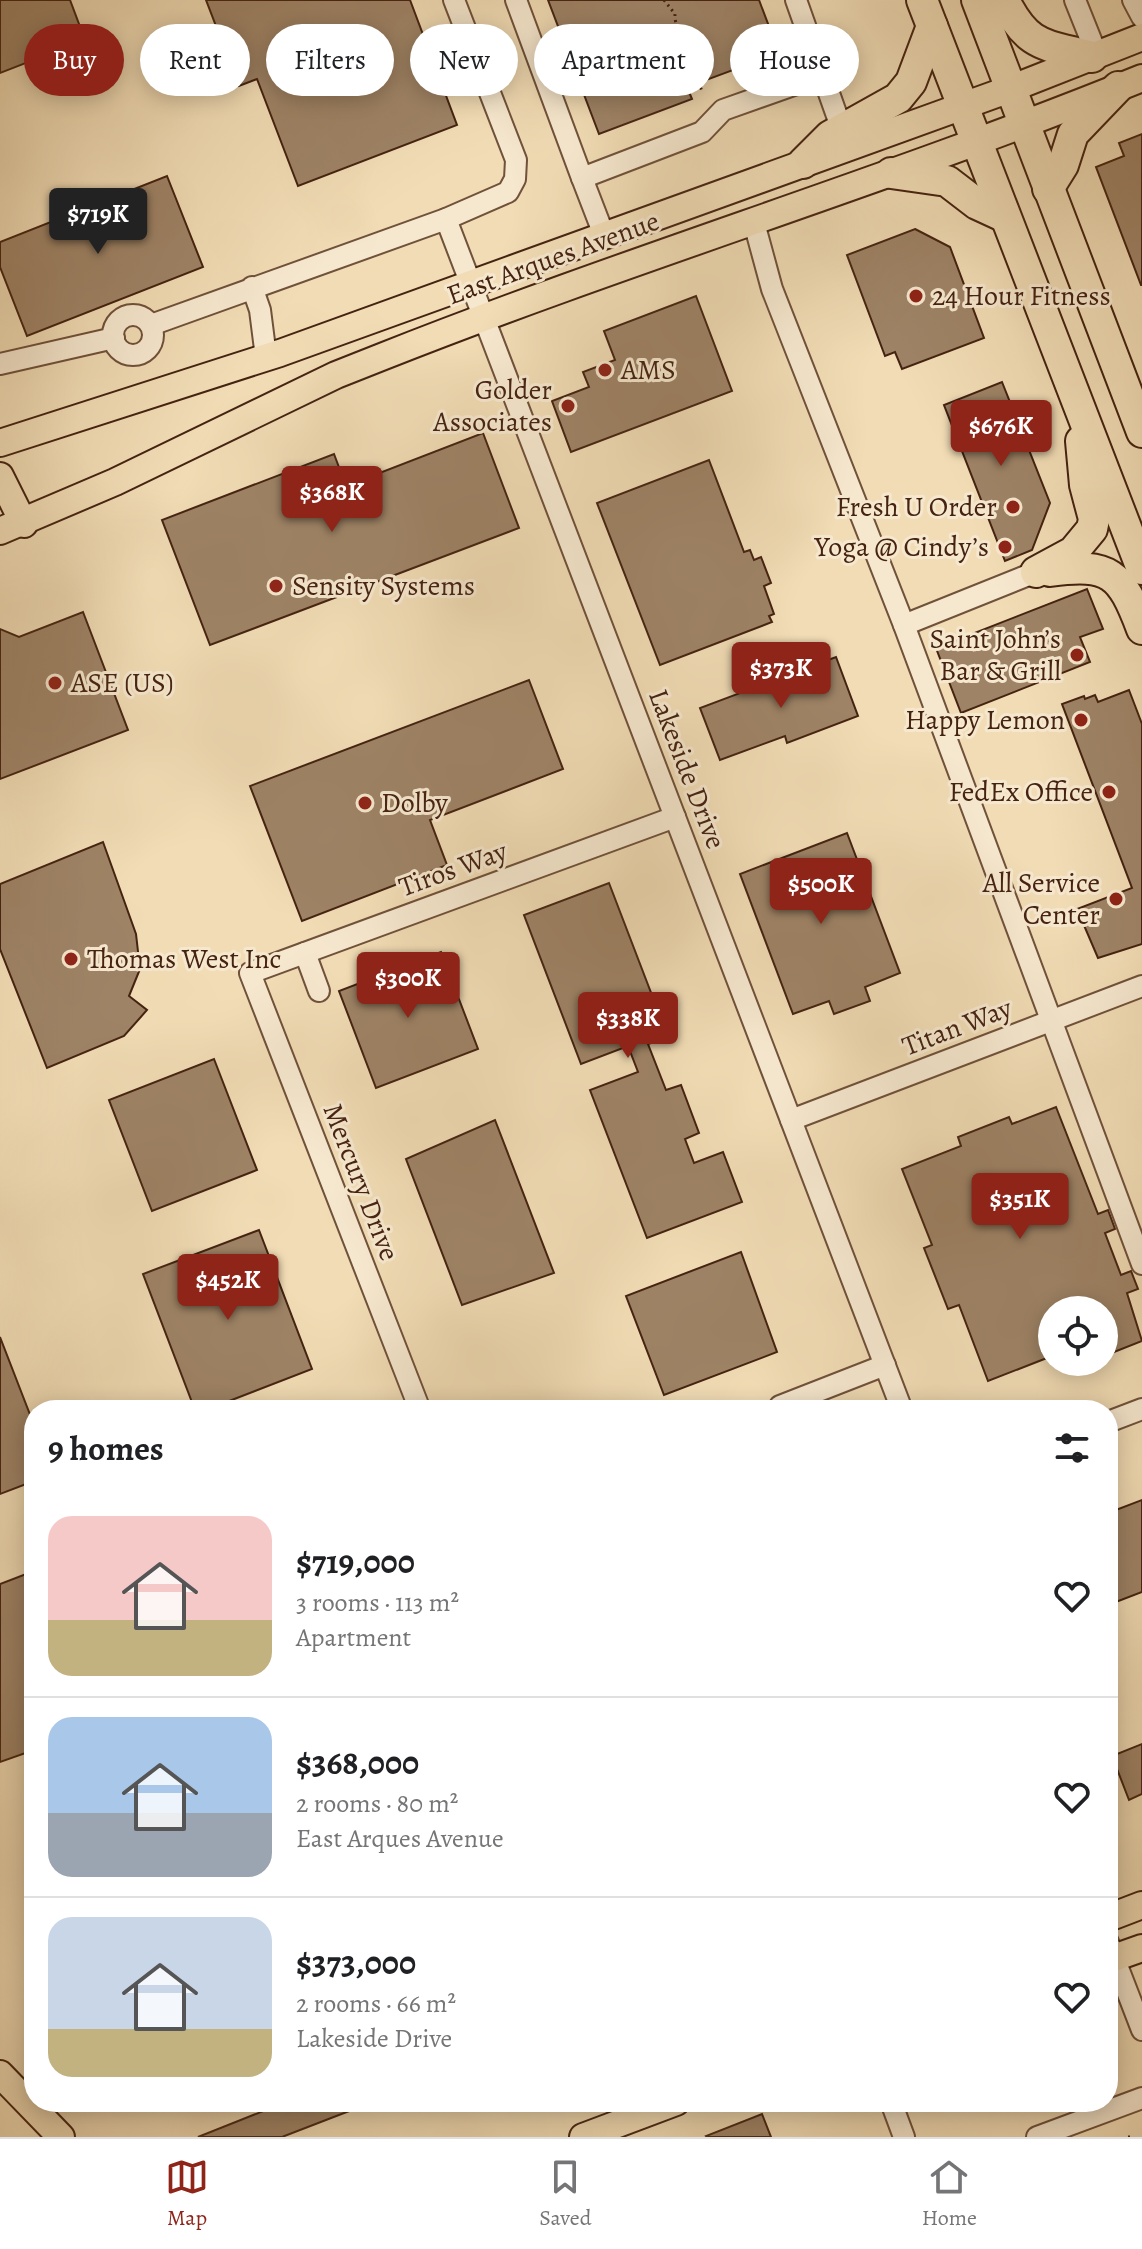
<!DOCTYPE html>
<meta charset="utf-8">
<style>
:root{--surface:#fff;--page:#f6f6f6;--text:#202124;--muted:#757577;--line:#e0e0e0;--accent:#8f2418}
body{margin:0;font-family:Alegreya,serif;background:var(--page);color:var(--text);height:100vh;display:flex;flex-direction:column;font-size:30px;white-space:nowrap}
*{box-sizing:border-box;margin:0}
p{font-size:26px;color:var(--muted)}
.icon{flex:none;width:44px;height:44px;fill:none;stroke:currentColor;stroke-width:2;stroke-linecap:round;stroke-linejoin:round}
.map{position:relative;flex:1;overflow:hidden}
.panel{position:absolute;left:24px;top:1400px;width:1094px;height:712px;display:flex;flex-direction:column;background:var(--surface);border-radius:32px;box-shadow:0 4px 20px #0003}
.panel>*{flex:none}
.hud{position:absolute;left:24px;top:24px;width:1094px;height:72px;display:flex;gap:16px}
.controls{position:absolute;left:1038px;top:1296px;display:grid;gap:16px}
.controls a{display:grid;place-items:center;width:80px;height:80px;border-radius:50%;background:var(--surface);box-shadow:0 4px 20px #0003;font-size:40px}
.price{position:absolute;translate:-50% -68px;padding:0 18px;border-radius:8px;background:var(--accent);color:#fff;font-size:26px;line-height:52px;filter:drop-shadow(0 2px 4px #0008)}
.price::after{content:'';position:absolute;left:50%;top:48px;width:24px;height:18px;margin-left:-12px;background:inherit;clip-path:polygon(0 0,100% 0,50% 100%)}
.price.active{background:#222;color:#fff}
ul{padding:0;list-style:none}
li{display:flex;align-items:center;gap:24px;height:200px;padding:0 24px}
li+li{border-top:2px solid var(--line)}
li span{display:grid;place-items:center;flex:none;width:224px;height:160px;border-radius:24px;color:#555}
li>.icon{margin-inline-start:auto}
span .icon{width:96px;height:96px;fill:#fffc;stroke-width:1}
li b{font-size:34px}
h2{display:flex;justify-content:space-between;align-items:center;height:96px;padding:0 24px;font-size:34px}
.chip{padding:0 28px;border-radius:36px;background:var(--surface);box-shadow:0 4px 20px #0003;font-size:28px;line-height:72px}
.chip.active{background:var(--accent);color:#fff}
.tab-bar{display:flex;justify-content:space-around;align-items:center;height:112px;border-top:2px solid var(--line);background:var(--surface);font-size:22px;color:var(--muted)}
.tab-bar a{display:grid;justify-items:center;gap:4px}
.tab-bar .active{color:var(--accent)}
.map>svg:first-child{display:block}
.building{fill:#9e8366;stroke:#452311;stroke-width:2}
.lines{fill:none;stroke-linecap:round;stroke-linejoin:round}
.minor-casing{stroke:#70513a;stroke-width:24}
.major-casing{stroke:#452311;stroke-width:30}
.highway-casing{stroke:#452311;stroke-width:34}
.path{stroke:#452311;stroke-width:3;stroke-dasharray:2 4;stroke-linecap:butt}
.minor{stroke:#f6e8cf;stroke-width:20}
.major{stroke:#f1dcb5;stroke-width:26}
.highway{stroke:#f1dcb5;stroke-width:30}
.poi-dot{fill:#8f2418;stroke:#f6e8cf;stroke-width:3}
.labels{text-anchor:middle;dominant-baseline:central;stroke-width:6;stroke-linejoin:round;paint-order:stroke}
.street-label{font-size:28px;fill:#452311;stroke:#f6e8cf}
.poi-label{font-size:28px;fill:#452311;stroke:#f6e8cf;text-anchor:end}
</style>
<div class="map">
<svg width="1142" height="2137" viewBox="0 0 1142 2137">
<rect width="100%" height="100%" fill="#f1dcb5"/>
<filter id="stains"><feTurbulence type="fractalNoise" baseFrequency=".0025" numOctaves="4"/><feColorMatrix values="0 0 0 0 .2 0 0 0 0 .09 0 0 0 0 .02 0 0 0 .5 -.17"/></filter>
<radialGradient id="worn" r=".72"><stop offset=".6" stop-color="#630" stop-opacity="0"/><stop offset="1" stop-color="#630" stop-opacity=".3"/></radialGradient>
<g class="building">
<path d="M0 0H70L85 40 0 73Z"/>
<path d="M206 0H410L457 125 298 186 257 79 239 86Z"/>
<path d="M548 0H759L779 53 687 87 692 99 599 134Z"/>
<path d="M1142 134V285H1141L1096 167 1124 156 1119 143Z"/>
<path d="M167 176 203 267 27 336 0 267V242Z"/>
<path d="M915 229 950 247 984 338 902 369 895 352 885 356 847 255Z"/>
<path d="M696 296 732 391 571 452 552 401 589 387 583 372 615 360 604 331Z"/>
<path d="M1002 382 1050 503 1032 550 1005 561 944 405Z"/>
<path d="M483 433 519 528 210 645 162 520 334 454 346 486Z"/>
<path d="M709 460 744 552 750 550 754 560 761 557 771 583 764 586 774 614 769 616 772 622 660 665 597 503Z"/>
<path d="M1087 589 1103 629 1080 637 1090 662 961 713 936 648Z"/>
<path d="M83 612 128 730 0 779V629L19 637Z"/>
<path d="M836 657 858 716 787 743 785 736 720 760 700 708Z"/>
<path d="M529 680 563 769 430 820 447 865 302 921 250 786Z"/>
<path d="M1129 690 1142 724V944L1098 958 1077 909 1132 888 1062 704 1084 696 1085 699 1095 695 1098 702Z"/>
<path d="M847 833 900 973 865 987 870 1001 834 1014 829 1001 793 1014 740 874Z"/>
<path d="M103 842 136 934 140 969 129 996 147 1010 124 1036 47 1068 0 949V884Z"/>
<path d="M609 883 668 1037 648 1044 666 1090 681 1085 699 1133 685 1139 694 1163 723 1152 742 1202 647 1238 590 1090 638 1072 628 1046 581 1064 524 915Z"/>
<path d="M441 952 478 1049 376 1088 339 991Z"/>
<path d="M214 1059 257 1170 152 1211 109 1100Z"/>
<path d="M1056 1107 1098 1214 1108 1210 1115 1229 1105 1233 1121 1275 1131 1271 1138 1289 1127 1293 1142 1341 1104 1356V1310H1052V1356L988 1381 959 1305 948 1309 924 1248 932 1245 902 1169 961 1146 958 1137 1009 1117 1012 1124Z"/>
<path d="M495 1120 554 1273 462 1305 406 1159Z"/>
<path d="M259 1230 312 1369 206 1410H195L143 1274Z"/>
<path d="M741 1252 777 1352 664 1395 626 1296Z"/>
<path d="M0 1337 34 1425V1481L0 1494Z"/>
<path d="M1142 1500V1592L1108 1605V1513Z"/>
<path d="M34 1571V1750L0 1762V1584Z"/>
<path d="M1142 1744V1794L1129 1800 1112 1756Z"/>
<path d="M286 2102 370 2103 282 2137H198Z"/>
<path d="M762 2114 771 2137H707L706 2136Z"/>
</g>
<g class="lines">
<defs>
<g id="minor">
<path d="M516 0 582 178"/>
<path d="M796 0 842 130"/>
<path d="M1075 0 1097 55"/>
<path d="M1133 0 1142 17"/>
<path d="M446 219 902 1410"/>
<path d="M753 219 772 289 904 625 1142 1264"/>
<path d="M604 235 582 178 702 132 723 110 822 75"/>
<path d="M252 287 260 310 266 357"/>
<circle cx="133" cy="335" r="20"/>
<path d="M151 325 446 219 508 192 515 179 516 160 454 0"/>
<path d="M0 364 114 338"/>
<path d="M904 625 1036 572"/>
<path d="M305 953 319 991"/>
<path d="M791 1120 1142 986"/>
<path d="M780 1406 885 1365"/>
<path d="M420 1410 250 973 675 817"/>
<path d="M1108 1422 1142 1409"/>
<path d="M1108 1942 1142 2030"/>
<path d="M891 2102 904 2137"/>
<path d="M1037 2137 1142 2098"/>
</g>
<g id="major">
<path d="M0 443 280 353 1010 89 1142 37"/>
<path d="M0 476 24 524"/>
<path d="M0 531 115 482 336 375 384 356C634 257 893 179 1142 78"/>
<path d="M1108 1918 1142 1905"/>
<path d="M1108 1960 1142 1948"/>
<path d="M0 2074 61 2137"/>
<path d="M583 2137 676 2102"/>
</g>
<g id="highway">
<path d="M922 0 1142 569"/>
<path d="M977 0 1142 432"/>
<path d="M1004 0C1028 48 1044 44 1092 57"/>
<path d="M803 163 830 136 898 98 911 82 932 26"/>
<path d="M891 173 947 181 977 204 1003 216"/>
<path d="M1048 189 1063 165 1073 134 1118 87"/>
<path d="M1050 571C1110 563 1121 573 1142 629"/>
<path d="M1036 572 1073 552 1092 529 1094 519 1085 485 1081 441"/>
</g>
</defs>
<use href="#minor" class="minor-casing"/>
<use href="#major" class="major-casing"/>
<use href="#highway" class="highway-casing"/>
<g class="path">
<path d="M664 0 675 14C674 32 695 74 702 91"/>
<path d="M1128 2137H1130"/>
</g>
<use href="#minor" class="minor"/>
<use href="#major" class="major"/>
<use href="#highway" class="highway"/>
</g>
<g class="poi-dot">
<circle cx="916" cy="296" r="8"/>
<circle cx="605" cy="370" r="8"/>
<circle cx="568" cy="406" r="8"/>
<circle cx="1013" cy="507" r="8"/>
<circle cx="1005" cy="547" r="8"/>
<circle cx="276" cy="586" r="8"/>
<circle cx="1077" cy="655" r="8"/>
<circle cx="55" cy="683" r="8"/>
<circle cx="1081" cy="720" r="8"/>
<circle cx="1109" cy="792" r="8"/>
<circle cx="365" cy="803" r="8"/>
<circle cx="1116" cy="899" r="8"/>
<circle cx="71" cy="959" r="8"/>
</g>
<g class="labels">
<g class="street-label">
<text transform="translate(553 258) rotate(-20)">East Arques Avenue</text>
<text transform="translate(687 769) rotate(69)">Lakeside Drive</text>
<text transform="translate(453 869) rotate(-20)">Tiros Way</text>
<text transform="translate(957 1027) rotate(-21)">Titan Way</text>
<text transform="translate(361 1182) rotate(69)">Mercury Drive</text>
</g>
<g class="poi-label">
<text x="932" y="296" text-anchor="start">24 Hour Fitness</text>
<text x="621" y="370" text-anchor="start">AMS</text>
<text x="552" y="390">Golder<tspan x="552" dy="32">Associates</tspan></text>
<text x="997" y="507">Fresh U Order</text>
<text x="989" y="547">Yoga @ Cindy’s</text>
<text x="292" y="586" text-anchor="start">Sensity Systems</text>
<text x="1061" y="639">Saint John’s<tspan x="1061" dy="32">Bar &amp; Grill</tspan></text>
<text x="71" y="683" text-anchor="start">ASE (US)</text>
<text x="1065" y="720">Happy Lemon</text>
<text x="1093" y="792">FedEx Office</text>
<text x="381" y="803" text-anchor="start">Dolby</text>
<text x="1100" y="883">All Service<tspan x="1100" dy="32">Center</tspan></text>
<text x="87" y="959" text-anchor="start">Thomas West Inc</text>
</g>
</g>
<rect width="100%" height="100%" filter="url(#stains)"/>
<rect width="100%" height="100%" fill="url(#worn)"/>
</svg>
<div class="controls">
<a><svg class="icon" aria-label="locate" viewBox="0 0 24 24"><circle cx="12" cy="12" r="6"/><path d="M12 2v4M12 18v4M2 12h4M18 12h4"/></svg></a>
</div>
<b class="price active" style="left:98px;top:256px">$719K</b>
<b class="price" style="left:1001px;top:468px">$676K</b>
<b class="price" style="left:332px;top:534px">$368K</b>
<b class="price" style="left:781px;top:710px">$373K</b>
<b class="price" style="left:821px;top:926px">$500K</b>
<b class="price" style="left:408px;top:1020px">$300K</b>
<b class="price" style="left:628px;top:1060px">$338K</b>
<b class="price" style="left:1020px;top:1241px">$351K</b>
<b class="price" style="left:228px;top:1322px">$452K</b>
<div class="hud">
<a class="chip active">Buy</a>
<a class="chip">Rent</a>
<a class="chip">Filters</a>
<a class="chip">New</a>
<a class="chip">Apartment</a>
<a class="chip">House</a>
</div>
<section class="panel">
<h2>9 homes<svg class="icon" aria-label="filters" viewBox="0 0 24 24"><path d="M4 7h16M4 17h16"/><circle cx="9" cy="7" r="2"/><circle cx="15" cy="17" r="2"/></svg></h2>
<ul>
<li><span style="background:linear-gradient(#f6c9c9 65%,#c2b280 0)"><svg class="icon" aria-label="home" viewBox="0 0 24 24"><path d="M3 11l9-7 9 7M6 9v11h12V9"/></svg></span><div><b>$719,000</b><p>3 rooms · 113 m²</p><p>Apartment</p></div><svg class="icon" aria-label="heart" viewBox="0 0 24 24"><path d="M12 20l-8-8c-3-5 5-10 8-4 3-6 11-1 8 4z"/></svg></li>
<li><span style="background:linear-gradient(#a9c7e8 60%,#9aa5b1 0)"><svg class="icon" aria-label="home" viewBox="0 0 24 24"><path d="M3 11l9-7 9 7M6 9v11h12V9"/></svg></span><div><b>$368,000</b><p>2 rooms · 80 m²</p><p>East Arques Avenue</p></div><svg class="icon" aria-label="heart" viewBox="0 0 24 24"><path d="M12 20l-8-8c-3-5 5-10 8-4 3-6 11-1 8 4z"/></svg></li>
<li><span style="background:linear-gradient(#c9d6e8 70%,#c2b280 0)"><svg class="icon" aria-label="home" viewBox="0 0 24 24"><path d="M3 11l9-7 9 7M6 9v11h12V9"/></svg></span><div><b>$373,000</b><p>2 rooms · 66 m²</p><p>Lakeside Drive</p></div><svg class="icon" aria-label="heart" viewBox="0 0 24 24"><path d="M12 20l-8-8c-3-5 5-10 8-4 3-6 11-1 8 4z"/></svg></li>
</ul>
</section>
</div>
<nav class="tab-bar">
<a class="active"><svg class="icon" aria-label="map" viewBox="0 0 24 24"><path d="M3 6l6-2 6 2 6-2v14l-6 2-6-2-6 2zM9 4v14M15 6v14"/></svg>Map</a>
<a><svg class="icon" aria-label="saved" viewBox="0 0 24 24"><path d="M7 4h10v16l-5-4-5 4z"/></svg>Saved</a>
<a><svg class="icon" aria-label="home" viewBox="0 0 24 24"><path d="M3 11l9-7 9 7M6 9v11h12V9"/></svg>Home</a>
</nav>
